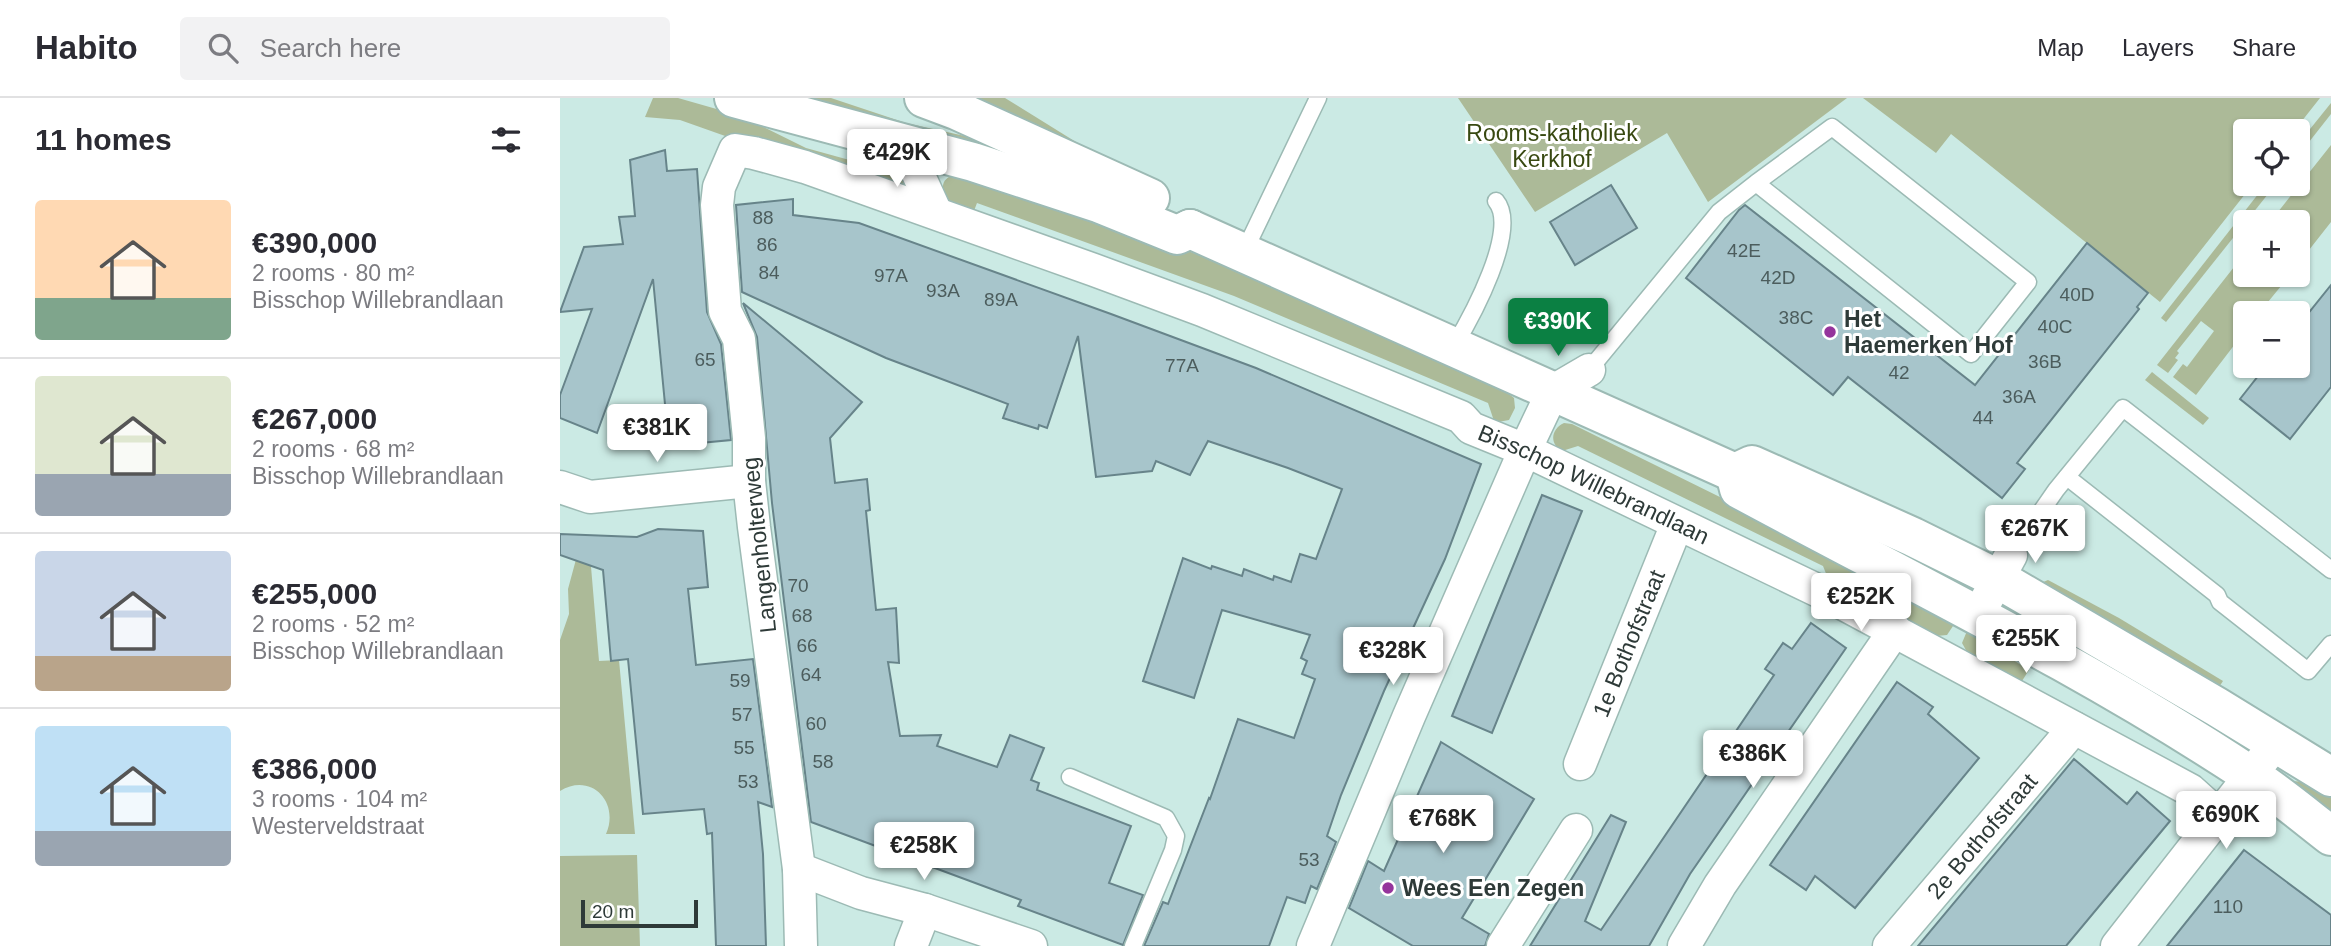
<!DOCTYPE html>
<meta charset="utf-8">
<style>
:root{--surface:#fff;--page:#f2f2f3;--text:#2b2b33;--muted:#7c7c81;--line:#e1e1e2;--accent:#0b8043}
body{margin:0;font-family:Arial,sans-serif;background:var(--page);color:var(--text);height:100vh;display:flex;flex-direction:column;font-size:26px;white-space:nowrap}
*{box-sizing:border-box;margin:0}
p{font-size:23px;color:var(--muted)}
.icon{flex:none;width:38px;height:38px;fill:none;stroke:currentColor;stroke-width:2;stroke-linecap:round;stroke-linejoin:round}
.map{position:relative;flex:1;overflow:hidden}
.drawer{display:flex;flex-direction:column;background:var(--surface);width:560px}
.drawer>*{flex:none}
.tools{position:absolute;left:1673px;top:21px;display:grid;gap:14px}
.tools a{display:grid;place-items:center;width:77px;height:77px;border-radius:7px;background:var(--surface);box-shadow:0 2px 5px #0004;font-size:35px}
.scale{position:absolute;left:21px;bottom:18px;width:117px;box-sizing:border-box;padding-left:7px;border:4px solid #2e3a38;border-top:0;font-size:19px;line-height:24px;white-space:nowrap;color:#2e3a38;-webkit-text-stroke:5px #fff;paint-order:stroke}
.price{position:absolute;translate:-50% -60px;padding:0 16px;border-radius:7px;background:#fff;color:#222;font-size:23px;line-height:46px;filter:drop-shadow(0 2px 4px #0008)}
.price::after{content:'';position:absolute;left:50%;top:42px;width:21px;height:16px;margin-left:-10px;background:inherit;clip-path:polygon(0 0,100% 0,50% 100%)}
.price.active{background:var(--accent);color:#fff}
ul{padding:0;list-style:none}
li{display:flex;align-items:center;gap:21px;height:175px;padding:0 35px}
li+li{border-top:2px solid var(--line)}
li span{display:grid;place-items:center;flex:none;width:196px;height:140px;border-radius:7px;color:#555}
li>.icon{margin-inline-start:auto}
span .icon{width:84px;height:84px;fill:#fffc;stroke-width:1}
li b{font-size:30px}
h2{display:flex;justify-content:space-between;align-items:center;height:84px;padding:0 35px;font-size:30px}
header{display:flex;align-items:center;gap:42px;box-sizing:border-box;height:98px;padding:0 35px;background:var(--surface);border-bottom:2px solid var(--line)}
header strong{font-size:33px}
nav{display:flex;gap:38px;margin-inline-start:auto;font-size:24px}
.search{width:490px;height:63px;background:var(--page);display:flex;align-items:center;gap:18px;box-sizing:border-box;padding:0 24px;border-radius:7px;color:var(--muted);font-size:26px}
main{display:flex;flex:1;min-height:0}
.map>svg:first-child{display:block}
.green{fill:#acba98}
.building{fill:#a7c5cb;stroke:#67848a;stroke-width:2}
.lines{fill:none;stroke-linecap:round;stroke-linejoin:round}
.lane-casing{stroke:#9cbab4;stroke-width:19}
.street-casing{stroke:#9cbab4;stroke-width:35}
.secondary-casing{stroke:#9cbab4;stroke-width:42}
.lane{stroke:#fff;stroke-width:16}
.street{stroke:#fff;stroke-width:32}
.secondary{stroke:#fff;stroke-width:38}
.poi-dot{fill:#95349c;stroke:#fff;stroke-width:2.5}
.labels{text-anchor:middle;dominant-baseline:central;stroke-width:6;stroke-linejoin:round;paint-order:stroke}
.number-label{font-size:19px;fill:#4c5d5d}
.park-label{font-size:23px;fill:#384911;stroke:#fff}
.poi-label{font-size:23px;font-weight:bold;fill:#2e3a38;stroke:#fff;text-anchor:start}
.street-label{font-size:23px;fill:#2e3a38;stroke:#fff}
</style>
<header>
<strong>Habito</strong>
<div class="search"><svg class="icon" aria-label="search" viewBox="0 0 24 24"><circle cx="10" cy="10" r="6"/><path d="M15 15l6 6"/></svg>Search here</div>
<nav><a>Map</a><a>Layers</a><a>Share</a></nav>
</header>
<main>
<section class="drawer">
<h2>11 homes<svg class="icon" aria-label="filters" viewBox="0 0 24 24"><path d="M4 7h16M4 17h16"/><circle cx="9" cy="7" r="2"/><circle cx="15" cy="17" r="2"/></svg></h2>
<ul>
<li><span style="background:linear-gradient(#ffd9b3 70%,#7fa58c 0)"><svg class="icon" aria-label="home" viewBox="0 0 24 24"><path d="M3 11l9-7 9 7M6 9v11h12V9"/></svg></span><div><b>€390,000</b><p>2 rooms · 80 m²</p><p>Bisschop Willebrandlaan</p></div></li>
<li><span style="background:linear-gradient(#dfe7d0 70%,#9aa5b1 0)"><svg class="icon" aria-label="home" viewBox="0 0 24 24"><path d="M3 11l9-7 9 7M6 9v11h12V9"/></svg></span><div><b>€267,000</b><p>2 rooms · 68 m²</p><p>Bisschop Willebrandlaan</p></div></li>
<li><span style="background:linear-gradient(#c9d6e8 75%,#b9a48a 0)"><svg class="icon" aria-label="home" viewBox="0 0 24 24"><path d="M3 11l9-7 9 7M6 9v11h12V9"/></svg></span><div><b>€255,000</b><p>2 rooms · 52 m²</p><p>Bisschop Willebrandlaan</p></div></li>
<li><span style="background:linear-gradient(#bfe0f5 75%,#9aa5b1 0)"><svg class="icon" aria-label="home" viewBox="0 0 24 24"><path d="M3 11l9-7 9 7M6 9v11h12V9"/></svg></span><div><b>€386,000</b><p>3 rooms · 104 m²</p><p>Westerveldstraat</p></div></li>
</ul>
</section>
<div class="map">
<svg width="1771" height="848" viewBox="0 0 1771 848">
<rect width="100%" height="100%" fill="#cbeae4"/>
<g class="green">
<path d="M93 0H118L181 18 246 50 340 76 344 79 349 92 168 39 120 22 85 19Z"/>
<path d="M226 0H271L346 25 423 42 471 61Z"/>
<path d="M418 0H445L553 67 475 37Z"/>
<path d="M898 0H1287L1148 104 1107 35 975 114Z"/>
<path d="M1303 0H1760L1734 33H1685V86H1693L1600 204 1391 36 1376 55Z"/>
<path d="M1771 5V16L1738 58V46Z"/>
<path d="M1771 47V124L1738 166V124H1710Z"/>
<path d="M397 76 574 131 636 156 944 292 954 300 955 310 949 322 938 324 934 323 928 305 674 198 417 105 412 118C407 116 400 113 396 110 382 98 375 81 397 76Z"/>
<path d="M1706 86H1716L1606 224 1601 220Z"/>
<path d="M1685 155V177H1730L1699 215H1685V233L1636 297 1613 279 1623 266 1627 269 1654 233 1641 223 1617 253 1619 255 1615 260 1618 262 1608 275 1597 267Z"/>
<path d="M1592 274 1649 320 1643 327 1585 282Z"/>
<path d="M1004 325 1012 326 1324 480 1313 505 1269 483 1263 468 1018 348 1002 353C989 346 991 331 1004 325Z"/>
<path d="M21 443 29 445 39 563 59 562 75 736H46C60 704 31 674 0 693V542L9 516 8 491Z"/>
<path d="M1488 482 1559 520 1663 583 1655 595 1481 485Z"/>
<path d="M1339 488 1395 525 1387 537 1376 538 1327 512Z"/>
<path d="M1407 533 1469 572 1462 583 1407 554 1402 545Z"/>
<path d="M1731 683 1747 684 1771 694V721Z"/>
<path d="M77 757 80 848H0V758Z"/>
</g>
<g class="building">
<path d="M105 52 107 73 137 71 147 214 161 246 171 342 109 348 93 181 37 335 0 320V297L32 211 0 214 24 149 63 146 59 119 75 118 70 62Z"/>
<path d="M1051 87 1077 130 1015 167 990 124Z"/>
<path d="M233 101V117L299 125 551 216 696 270 921 366 885 461 824 593 781 697 767 738 776 744 757 791 751 788 745 805 727 799 709 848H584L603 804 608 806 649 700 650 701 678 621 734 640 755 581 742 576 747 563 741 560 750 537 662 512 634 600 583 583 623 460 651 471 652 468 682 478 684 471 713 482 714 478 731 484 740 456 756 461 782 391 728 370 648 343 630 377 596 363 592 373 536 379 518 238 487 330 479 327 478 331 443 320 448 306 326 260 182 194 176 107Z"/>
<path d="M1185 107 1415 287 1527 145 1588 195 1577 209 1579 211 1457 365 1465 371 1442 400 1288 279 1273 297 1126 180 1179 112Z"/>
<path d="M1771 187V289L1730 341 1680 301 1706 268H1738V228Z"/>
<path d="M183 205 302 304 270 340 275 385 307 381 310 412 306 413 316 512 336 510 339 565 328 564 340 638 381 637 377 648 437 669 450 637 484 650 471 682 479 685 477 692 571 728 549 785 583 797 563 847 458 808 461 802 251 724 212 405 197 239Z"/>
<path d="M982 397 1022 413 932 635 892 618Z"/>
<path d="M98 431 143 433 148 489 128 491 136 567 193 561 212 709 198 704 203 756 206 848H156L152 735 147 736 144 711 83 716 68 561 51 563 43 472 0 457V436L77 439Z"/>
<path d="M1251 525 1286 550 1130 776 1089 848H970L1051 717 1066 724 1025 823 1041 832 1214 577 1205 571 1223 545 1232 551Z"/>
<path d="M1337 584 1373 609 1368 616 1419 660 1295 810 1255 778 1246 792 1210 767Z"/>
<path d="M881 644 974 701 902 820 929 836 925 848H853L789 810 808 763 824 773Z"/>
<path d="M1514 661 1567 706 1577 694 1610 723 1506 848H1358Z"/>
<path d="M1684 752 1771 817V848H1607Z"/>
</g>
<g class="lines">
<defs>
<g id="lane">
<path d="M684 154 758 0"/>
<path d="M894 248C911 220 960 131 936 103"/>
<path d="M1029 272 1159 114 1196 85 1411 256 1468 184 1272 29 1196 85"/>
<path d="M1507 379 1657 497 1660 504 1748 573 1771 546"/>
<path d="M1451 457 1496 392 1563 310 1771 472"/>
<path d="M510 679 606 720 616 738 613 752 573 848"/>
</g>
<g id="street">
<path d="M344 45 376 115"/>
<path d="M0 389 30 399 189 383"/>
<path d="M1418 517 1451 457"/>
<path id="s1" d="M1020 666 1117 426"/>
<path d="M239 771 301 795 365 812 471 848"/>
<path id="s2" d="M241 848 239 771 194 429 189 383V340L179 241 165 213 157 107 159 89 175 52 194 55 245 69 534 172 642 212 901 319 911 330 965 352 1267 497 1630 692 1660 719"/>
<path d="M351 848 365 812"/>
<path d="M753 848 849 618 965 352 993 293 1029 272"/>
<path d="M943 848 1016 732"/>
<path d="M1124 848 1160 787 1335 532"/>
<path id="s3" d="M1329 848 1514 630"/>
<path d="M1557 848 1715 646"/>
</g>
<g id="secondary">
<path d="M174 0 413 64 538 105 617 137 630 131"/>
<path d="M364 0 396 12 590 100"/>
<path d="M630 131 1175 375"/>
<path d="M1175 375 1179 391C1351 484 1527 569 1690 677 1718 695 1744 717 1771 738"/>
<path d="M1175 375 1192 367 1353 439 1438 481 1657 609 1771 679"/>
</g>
</defs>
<use href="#lane" class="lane-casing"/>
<use href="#street" class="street-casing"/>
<use href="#secondary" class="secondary-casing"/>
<use href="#lane" class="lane"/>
<use href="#street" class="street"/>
<use href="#secondary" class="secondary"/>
</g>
<g class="poi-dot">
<circle cx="1270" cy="234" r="7"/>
<circle cx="828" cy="790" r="7"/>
</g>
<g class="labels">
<g class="number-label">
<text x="203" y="119">88</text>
<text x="207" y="146">86</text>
<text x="1184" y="152">42E</text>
<text x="209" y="174">84</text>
<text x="331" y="177">97A</text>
<text x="1218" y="179">42D</text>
<text x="383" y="192">93A</text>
<text x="1517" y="196">40D</text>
<text x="441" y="201">89A</text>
<text x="1236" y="219">38C</text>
<text x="1495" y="228">40C</text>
<text x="145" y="261">65</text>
<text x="1485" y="263">36B</text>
<text x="622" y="267">77A</text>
<text x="1339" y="274">42</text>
<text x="1459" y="298">36A</text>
<text x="1423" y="319">44</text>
<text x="238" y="487">70</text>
<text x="242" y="517">68</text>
<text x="247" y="547">66</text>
<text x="251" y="576">64</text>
<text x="180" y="582">59</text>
<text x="182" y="616">57</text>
<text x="256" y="625">60</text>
<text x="184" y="649">55</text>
<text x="263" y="663">58</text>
<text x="188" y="683">53</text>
<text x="749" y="761">53</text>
<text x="1668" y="808">110</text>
</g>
<g class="park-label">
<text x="992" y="35">Rooms-katholiek<tspan x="992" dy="26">Kerkhof</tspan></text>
</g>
<g class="poi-label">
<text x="1284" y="221">Het<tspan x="1284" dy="26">Haemerken Hof</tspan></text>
<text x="842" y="790">Wees Een Zegen</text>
</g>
<g class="street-label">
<text stroke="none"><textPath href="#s2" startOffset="1731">Bisschop Willebrandlaan</textPath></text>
<text transform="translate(199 447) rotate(-96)">Langenholterweg</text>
<text stroke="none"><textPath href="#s1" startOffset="130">1e Bothofstraat</textPath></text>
<text stroke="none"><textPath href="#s3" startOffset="144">2e Bothofstraat</textPath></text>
</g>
</g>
</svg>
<div class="tools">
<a><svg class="icon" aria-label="locate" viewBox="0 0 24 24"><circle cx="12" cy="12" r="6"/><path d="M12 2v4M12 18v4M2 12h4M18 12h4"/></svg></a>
<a>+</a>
<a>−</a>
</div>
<div class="scale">20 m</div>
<b class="price" style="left:337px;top:91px">€429K</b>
<b class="price active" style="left:998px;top:260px">€390K</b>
<b class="price" style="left:97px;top:366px">€381K</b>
<b class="price" style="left:1475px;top:467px">€267K</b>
<b class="price" style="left:1301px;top:535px">€252K</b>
<b class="price" style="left:1466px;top:577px">€255K</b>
<b class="price" style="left:833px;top:589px">€328K</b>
<b class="price" style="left:1193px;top:692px">€386K</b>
<b class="price" style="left:1666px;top:753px">€690K</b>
<b class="price" style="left:883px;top:757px">€768K</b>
<b class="price" style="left:364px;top:784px">€258K</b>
</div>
</main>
